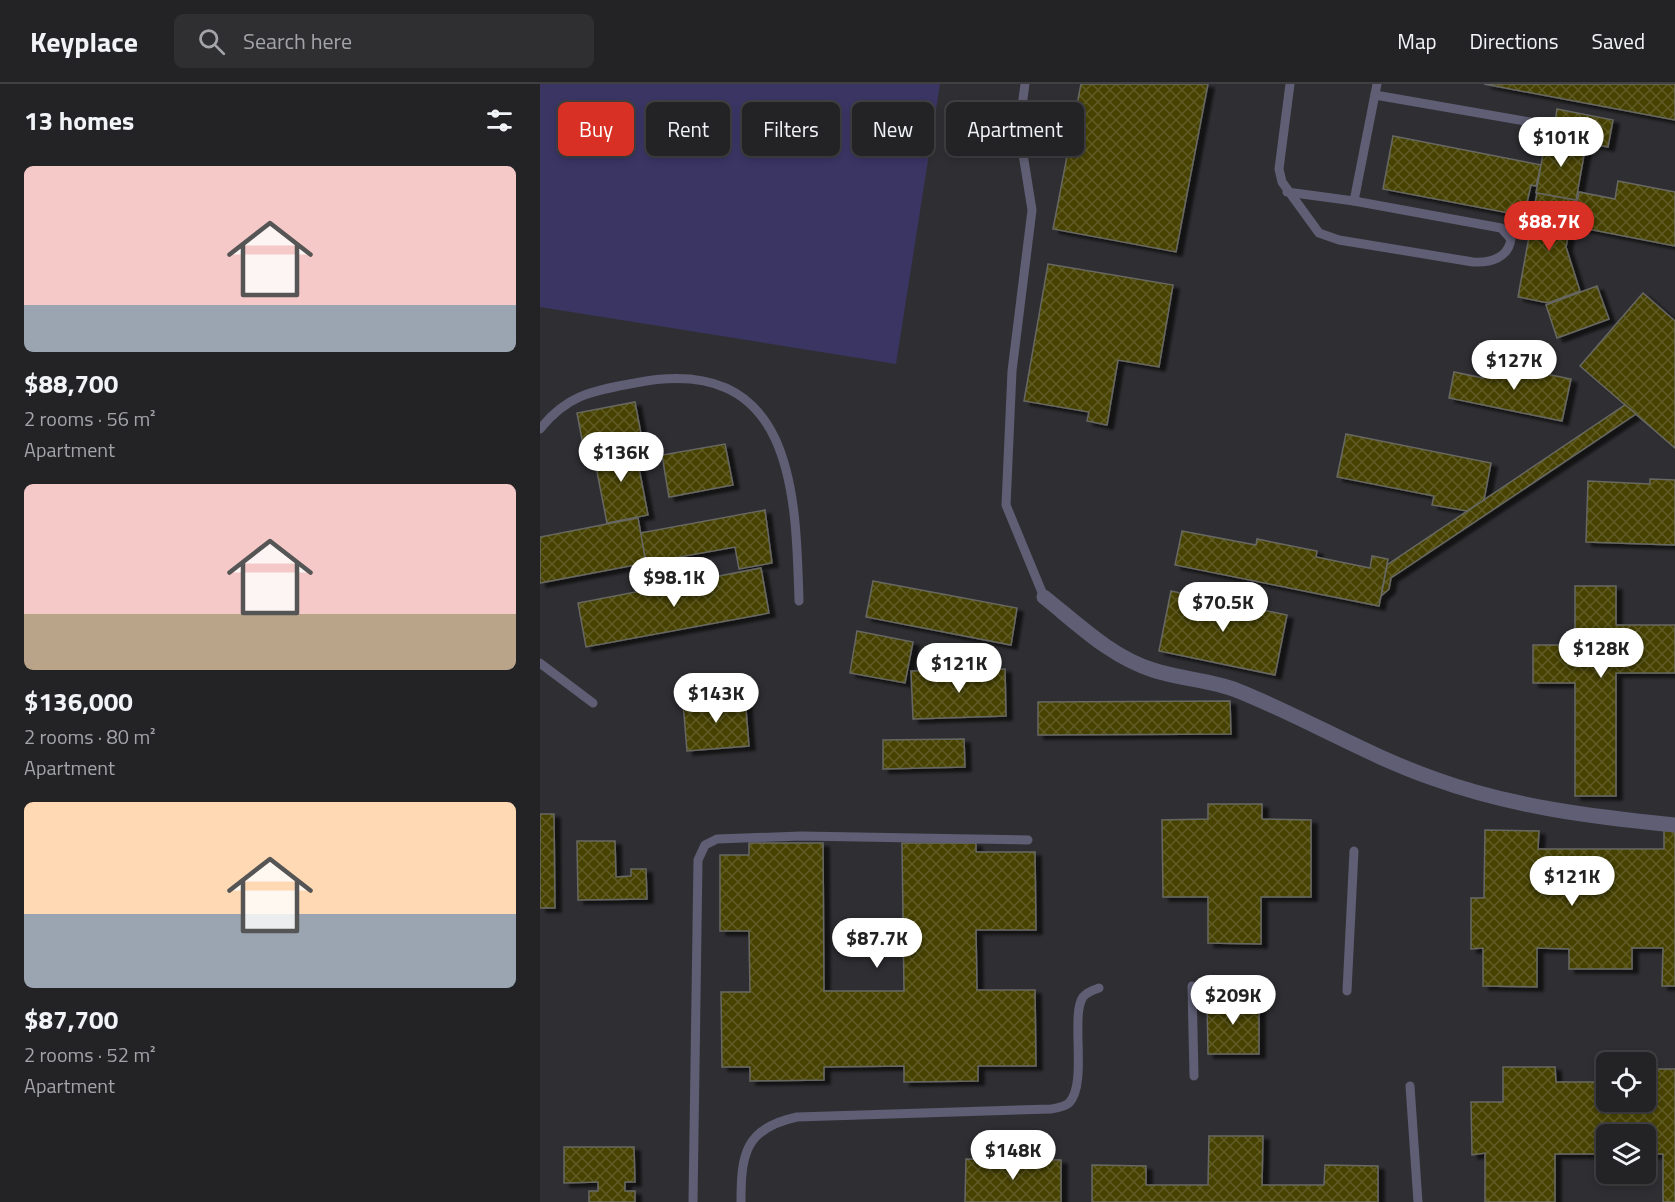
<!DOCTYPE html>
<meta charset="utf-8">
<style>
:root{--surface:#232326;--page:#2f2f32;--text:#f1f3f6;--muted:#a3a4a7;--line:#404043;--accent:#d93025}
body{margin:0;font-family:"Titillium Web",sans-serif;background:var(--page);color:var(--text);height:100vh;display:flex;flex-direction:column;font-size:22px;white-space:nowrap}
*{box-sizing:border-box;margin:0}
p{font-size:20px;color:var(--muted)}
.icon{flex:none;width:33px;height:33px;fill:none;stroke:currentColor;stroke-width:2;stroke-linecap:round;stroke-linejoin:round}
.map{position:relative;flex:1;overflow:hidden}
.side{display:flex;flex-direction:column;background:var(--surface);width:540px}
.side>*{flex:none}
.banner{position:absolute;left:18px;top:18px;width:570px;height:54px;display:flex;gap:12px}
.controls{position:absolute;left:1056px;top:968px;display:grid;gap:12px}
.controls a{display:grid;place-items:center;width:60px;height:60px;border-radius:9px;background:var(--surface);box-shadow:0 3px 9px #0003,0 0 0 2px var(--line);font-size:30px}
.price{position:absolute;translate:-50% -51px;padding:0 14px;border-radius:21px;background:#fff;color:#222;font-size:20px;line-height:39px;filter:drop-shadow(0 2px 3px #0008)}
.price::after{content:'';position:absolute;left:50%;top:36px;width:18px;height:14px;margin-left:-9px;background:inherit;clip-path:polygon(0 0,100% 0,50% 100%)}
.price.selected{background:var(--accent);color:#fff}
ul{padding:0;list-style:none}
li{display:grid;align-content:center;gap:12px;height:318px;padding:0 24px}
li span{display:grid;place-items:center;height:186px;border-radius:9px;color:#555}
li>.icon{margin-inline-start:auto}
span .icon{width:108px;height:108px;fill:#fffc;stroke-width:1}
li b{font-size:26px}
h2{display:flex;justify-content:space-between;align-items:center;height:72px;padding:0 24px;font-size:26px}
.tag{padding:0 21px;border-radius:9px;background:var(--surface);box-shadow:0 3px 9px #0003,0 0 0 2px var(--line);font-size:21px;line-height:54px}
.tag.selected{background:var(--accent);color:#fff}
header{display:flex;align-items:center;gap:36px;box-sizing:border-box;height:84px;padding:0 30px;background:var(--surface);border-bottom:2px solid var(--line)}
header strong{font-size:28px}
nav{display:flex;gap:33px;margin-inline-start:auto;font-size:21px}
.search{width:420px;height:54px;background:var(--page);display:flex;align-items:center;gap:15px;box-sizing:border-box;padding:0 21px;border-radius:9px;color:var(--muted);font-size:22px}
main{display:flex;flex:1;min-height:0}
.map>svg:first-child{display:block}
.park{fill:#3a3563}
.building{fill:url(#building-cross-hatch);stroke:#686863;stroke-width:1.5;filter:url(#shadow)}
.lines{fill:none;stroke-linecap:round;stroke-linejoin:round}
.lane{stroke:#5f5e75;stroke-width:9}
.street{stroke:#5f5e75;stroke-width:15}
</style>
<header>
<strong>Keyplace</strong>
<div class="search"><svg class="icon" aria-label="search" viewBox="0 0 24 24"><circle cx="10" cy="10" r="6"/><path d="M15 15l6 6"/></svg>Search here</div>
<nav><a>Map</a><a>Directions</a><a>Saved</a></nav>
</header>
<main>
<section class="side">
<h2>13 homes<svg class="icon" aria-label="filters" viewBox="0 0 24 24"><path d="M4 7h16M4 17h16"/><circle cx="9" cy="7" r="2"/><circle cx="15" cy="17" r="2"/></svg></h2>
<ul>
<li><span style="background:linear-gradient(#f6c9c9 75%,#9aa5b1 0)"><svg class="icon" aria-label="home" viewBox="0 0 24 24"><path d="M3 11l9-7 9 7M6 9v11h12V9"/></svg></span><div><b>$88,700</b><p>2 rooms · 56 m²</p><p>Apartment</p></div></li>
<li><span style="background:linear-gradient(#f6c9c9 70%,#b9a48a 0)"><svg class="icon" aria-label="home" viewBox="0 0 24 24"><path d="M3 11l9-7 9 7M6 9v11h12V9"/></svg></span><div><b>$136,000</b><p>2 rooms · 80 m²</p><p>Apartment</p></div></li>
<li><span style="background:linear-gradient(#ffd9b3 60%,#9aa5b1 0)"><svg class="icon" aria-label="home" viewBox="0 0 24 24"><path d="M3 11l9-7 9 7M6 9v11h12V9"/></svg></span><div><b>$87,700</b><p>2 rooms · 52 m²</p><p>Apartment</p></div></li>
</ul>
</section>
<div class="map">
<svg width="1135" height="1118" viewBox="0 0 1135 1118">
<defs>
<pattern id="building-cross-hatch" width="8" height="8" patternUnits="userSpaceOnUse" patternTransform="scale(1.5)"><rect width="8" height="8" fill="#474200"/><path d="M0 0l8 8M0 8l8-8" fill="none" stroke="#615d25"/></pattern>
<filter id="shadow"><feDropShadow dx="6" dy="4" stdDeviation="1.5" flood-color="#0009"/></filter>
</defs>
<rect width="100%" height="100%" fill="#2f2f33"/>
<path class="park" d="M0 0H400L356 280 0 223Z"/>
<g class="building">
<path d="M541 0H668L636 168 513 145Z"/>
<path d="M944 0H1135V36Z"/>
<path d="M1017 25 1073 36 1068 63 1013 52Z"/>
<path d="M853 52 1001 81 996 102 991 101 984 132 843 105Z"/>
<path d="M1006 53 1046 60 1036 116 996 109Z"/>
<path d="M1078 97 1135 108V162L1032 142 1039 108 1075 115Z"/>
<path d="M997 109 1035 116 1026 163 1040 207 1008 219 978 213Z"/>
<path d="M508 180 633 201 619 283 578 276 567 341 547 337 549 328 484 317Z"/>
<path d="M1057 202 1069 235 1017 254 1006 221Z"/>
<path d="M1103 209 1135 237V364L1040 282Z"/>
<path d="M947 278 1031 295 1022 337 909 314 914 288 943 294Z"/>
<path d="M95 318 102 355 44 366 37 329Z"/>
<path d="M1085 321 1096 330 851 494 849 505 841 512 847 481Z"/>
<path d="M806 350 951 379 944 416 927 427 892 421 894 412 797 393Z"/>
<path d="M94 358 108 431 67 439 53 367Z"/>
<path d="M185 360 193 401 129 413 122 371Z"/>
<path d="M1110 395 1135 396V461L1046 458 1048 397 1110 400Z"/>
<path d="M225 426 232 479 199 485 195 463 106 479 100 449Z"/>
<path d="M98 434 106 479 0 499V453Z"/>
<path d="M642 447 716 461 717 455 777 467 776 473 830 484 832 472 848 475 839 522 635 481Z"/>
<path d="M221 484 229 529 46 563 38 519Z"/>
<path d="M333 497 477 524 471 561 326 533Z"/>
<path d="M1035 502H1076V541H1135V589H1076V712H1035V599H993V561H1035Z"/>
<path d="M631 507 747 531 735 591 619 567Z"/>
<path d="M317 547 373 558 365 599 310 589Z"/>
<path d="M465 585 466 632 373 635 371 587Z"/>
<path d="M205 613 209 662 147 667 143 618Z"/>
<path d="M690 617 691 650 498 651V618Z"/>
<path d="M424 655 425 683 343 685V656Z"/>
<path d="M668 720H722V735L771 736V813H721V860L668 859V813H623L622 736 668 735Z"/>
<path d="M0 730H14L15 824H0Z"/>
<path d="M945 746 999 747 998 765H1124V746H1135V902H1122L1123 864H1092V885H1029V865L997 864V903L943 902V864L931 865V814H944Z"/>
<path d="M37 757H75L76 793 91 792V785H106L107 815 38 816Z"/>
<path d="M209 759H283L284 907H364L362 759H436V768H495L496 846H436L437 906H495L496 982H438V997L364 998V982L284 983V996L210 997V983H182L181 908H210L209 847H180V771H209Z"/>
<path d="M667 915H719V970H668Z"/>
<path d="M963 983H1015L1016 998H1066V1017H1106V985H1135V1118H1123V1070H1106V1050H1066V1070H1015V1118H945V1069L932 1071 931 1018H963Z"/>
<path d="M669 1052H723L722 1101H784L785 1081 838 1082V1118H552V1081L606 1082V1101H668Z"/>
<path d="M24 1063H94L95 1098H85V1107H95V1118H49V1107H58V1098L24 1099Z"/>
<path d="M426 1075 521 1076V1118H425Z"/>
</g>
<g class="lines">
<g class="lane">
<path d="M485 0 479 45 492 126 472 287 466 421 504 513"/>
<path d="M835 11 990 38"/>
<path d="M747 108 814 117 961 144 971 155C968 174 951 179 933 178L799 156 779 149 742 98 739 85 750 0"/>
<path d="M814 117 837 0"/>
<path d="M0 345C28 310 53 307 95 299 252 268 256 404 259 517"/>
<path d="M0 579 53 619"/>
<path d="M652 902 654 992"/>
<path d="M807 907 814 767"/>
<path d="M870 1002 878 1118"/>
<path d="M153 1118 158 776 165 761 177 755 261 752 488 756"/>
<path d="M201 1118C201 1070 205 1044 257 1033L511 1025C517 1024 524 1023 529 1019 548 1000 530 931 543 913 547 908 553 906 559 904"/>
</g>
<path class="street" d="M504 513C538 540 571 573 613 586 640 595 670 596 696 606 764 633 826 671 895 695 972 723 1054 733 1135 741"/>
</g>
</svg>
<div class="controls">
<a><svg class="icon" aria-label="locate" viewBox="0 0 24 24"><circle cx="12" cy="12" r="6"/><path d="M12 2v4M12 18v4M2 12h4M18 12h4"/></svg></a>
<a><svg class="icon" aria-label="layers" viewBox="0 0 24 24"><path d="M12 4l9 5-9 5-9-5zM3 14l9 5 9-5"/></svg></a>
</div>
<b class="price" style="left:1021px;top:84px">$101K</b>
<b class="price selected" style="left:1009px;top:168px">$88.7K</b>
<b class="price" style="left:974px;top:307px">$127K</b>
<b class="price" style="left:81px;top:399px">$136K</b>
<b class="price" style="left:134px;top:524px">$98.1K</b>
<b class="price" style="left:683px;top:549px">$70.5K</b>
<b class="price" style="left:1061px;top:595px">$128K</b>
<b class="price" style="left:419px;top:610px">$121K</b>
<b class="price" style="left:176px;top:640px">$143K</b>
<b class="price" style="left:1032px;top:823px">$121K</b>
<b class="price" style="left:337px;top:885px">$87.7K</b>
<b class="price" style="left:693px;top:942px">$209K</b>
<b class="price" style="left:473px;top:1097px">$148K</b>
<div class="banner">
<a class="tag selected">Buy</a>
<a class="tag">Rent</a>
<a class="tag">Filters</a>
<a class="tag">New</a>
<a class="tag">Apartment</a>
</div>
</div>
</main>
